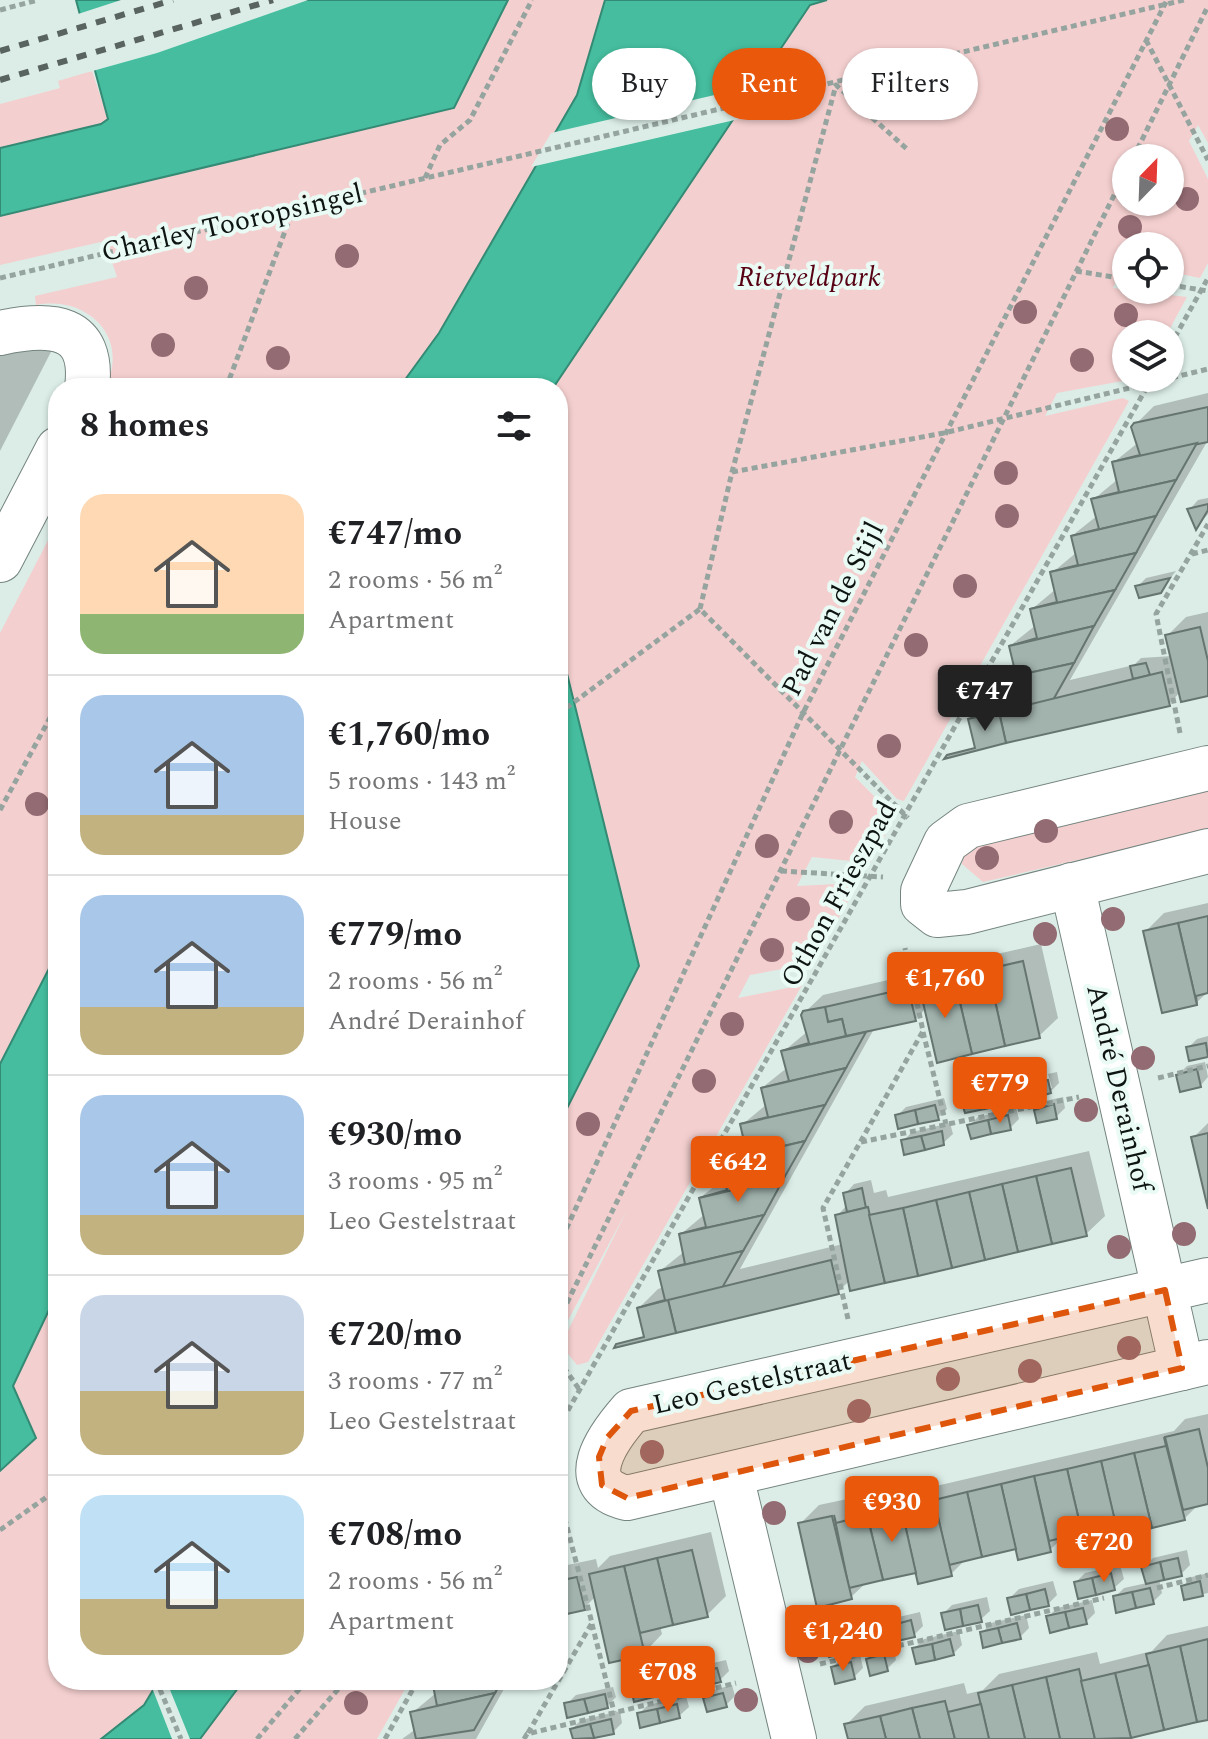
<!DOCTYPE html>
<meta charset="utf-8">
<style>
:root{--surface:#fff;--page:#f6f6f6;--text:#202124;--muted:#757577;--line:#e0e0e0;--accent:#ea580c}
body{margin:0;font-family:Spectral,serif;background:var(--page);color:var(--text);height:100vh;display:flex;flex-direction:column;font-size:30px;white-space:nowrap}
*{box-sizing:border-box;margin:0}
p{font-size:26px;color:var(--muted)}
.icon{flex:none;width:44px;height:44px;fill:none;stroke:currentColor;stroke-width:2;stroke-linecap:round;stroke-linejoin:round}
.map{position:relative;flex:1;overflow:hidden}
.side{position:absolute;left:48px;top:378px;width:520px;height:1312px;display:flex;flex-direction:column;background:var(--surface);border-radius:32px;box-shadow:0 2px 6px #0004}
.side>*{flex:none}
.hud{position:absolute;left:592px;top:48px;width:496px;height:72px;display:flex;gap:16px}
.needle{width:52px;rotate:23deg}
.buttons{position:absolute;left:1112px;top:144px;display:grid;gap:16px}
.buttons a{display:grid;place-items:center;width:72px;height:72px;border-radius:50%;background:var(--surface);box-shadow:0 2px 6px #0004;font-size:40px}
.price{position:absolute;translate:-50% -68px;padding:0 18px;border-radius:8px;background:var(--accent);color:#fff;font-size:26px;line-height:52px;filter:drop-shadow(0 2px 4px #0008)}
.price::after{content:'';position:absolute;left:50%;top:48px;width:24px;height:18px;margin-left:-12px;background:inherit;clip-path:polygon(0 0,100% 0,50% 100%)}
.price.selected{background:#222;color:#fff}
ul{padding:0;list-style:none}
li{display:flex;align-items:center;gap:24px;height:200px;padding:0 32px}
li+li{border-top:2px solid var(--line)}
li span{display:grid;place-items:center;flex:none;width:224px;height:160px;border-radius:24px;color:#555}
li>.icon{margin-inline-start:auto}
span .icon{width:96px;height:96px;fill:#fffc;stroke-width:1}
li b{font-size:34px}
h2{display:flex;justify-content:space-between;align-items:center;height:96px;padding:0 32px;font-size:34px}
.pill{padding:0 28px;border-radius:36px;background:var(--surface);box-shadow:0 2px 6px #0004;font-size:28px;line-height:72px}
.pill.selected{background:var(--accent);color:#fff}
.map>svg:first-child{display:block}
.green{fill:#f4cfcf;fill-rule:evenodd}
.water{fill:#45bd9e;stroke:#348a74;stroke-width:2}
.pier{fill:#dcede7}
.shadow{fill:#0003}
.building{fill:#a2b3ad;stroke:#667570;stroke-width:2}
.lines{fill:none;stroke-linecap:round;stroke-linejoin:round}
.minor-casing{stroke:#74847f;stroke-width:46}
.path{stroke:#96a49f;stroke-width:5;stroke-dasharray:6 4;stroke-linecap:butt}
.minor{stroke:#fff;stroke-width:44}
.rail{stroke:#59635f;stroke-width:6;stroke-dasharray:10 10;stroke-linecap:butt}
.tree{fill:#936b72}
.marked{fill:#dd560c;fill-opacity:0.2;stroke:#dd560c;stroke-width:6;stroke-dasharray:16 10;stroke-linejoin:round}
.labels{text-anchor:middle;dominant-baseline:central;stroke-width:8;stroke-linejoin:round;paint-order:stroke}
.street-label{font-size:28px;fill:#0e1412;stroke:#e9fbf4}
.park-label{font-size:28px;font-style:italic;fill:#570013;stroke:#e9fbf4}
</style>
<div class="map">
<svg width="1208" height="1739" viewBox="0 0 1208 1739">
<rect width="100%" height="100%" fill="#dcede7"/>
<g class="green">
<path d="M440 0H1208V143L1198 125 1189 141 1208 179V263L1200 278 1170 272V246H1126V263L1113 288 1187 297 1167 334H1126V378H1139L1057 393 1045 416 1123 398 1129 401 904 801 897 799 862 761 855 777 895 817 870 863 812 857 797 886 858 883 814 963 750 975 738 998 802 985 588 1362 577 1365 561 1345 627 1210 558 1339V388H105C131 337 87 295 36 305L35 296 117 277 105 241 0 265V216L89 195ZM1126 158H1170V202H1126Z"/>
<path d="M92 71 108 119 102 124 0 148V104L60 88 58 81Z"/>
<path d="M58 521V1680H410L377 1739H0V633Z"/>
<path d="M1208 781V830L983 882 962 864 964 849Z"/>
</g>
<g class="water">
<path d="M76 0H508L454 108 0 216V148L101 124 108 119Z"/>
<path d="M605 0H827L810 5 553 388H399L439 333 577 95Z"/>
<path d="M558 637 639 966 558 1126Z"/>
<path d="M58 951V1291L13 1386 36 1438 0 1471V1064Z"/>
<path d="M159 1680H244L200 1739H101L144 1705Z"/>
</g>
<g class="pier">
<path d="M121 0H308L157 53 89 72 75 15Z"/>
<path d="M762 84 739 119 531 167 551 133Z"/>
<path d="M154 1680H166L190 1739H172L151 1685Z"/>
</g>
<g class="shadow">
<path d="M0 346H54L0 451Z"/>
<path d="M1208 393V440L1070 680 1134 665 1141 658 1172 656 1167 636 1186 617 1208 612V694L1180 692 1169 704 969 719 988 700 995 699 991 682 1015 662 1011 645 1036 625 1032 609 1056 589 1053 572 1077 552 1073 535 1098 515 1094 499 1118 479 1114 462 1139 442 1135 425 1154 406Z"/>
<path d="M1208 498V514L1197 527 1190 509 1198 500Z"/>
<path d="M1176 571 1160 591 1137 587 1146 578Z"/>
<path d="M1208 903V992L1197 1002 1163 1010 1145 932 1164 913Z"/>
<path d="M1041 944 1058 1018 1039 1036 926 1008 915 1020 874 1029 740 1269 843 1244 837 1216 847 1205 845 1194 854 1184 871 1180 874 1193 886 1190 888 1197 1089 1151 1105 1216 1086 1234 850 1280 838 1292 639 1308 658 1289 664 1287 660 1271 685 1251 681 1234 705 1214 701 1197 726 1177 722 1161 746 1141 743 1124 767 1104 763 1087 788 1067 784 1051 808 1031 804 1013 823 995 927 971 929 979 940 967Z"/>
<path d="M1208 1036V1055L1191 1059 1188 1048 1197 1039Z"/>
<path d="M1205 1062 1208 1077 1200 1086 1178 1075 1187 1066Z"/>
<path d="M1057 1072 1059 1083 1050 1092 1030 1085 1044 1075 1048 1088H1052L1048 1074Z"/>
<path d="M1011 1082 1013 1094 1004 1103 964 1100 973 1091Z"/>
<path d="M1063 1097 1065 1108 1056 1117 1036 1110 1045 1101Z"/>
<path d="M944 1098 947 1109 938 1118 897 1116 906 1107Z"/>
<path d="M1016 1108 1019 1119 1010 1128 969 1126 978 1117Z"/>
<path d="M950 1123 953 1134 943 1143 903 1141 912 1132Z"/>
<path d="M1208 1123V1202L1193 1138Z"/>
<path d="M1208 1414V1502L1199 1504 1184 1519 1118 1523 1065 1535 1050 1550 1017 1547 966 1559 951 1574 917 1570 867 1582 851 1597 800 1524 819 1505 852 1498 854 1505 1174 1431 1185 1419Z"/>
<path d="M711 1532 726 1596 707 1615 660 1626 662 1634 644 1653 596 1596 584 1608 558 1613V1567L596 1559 598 1568 610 1556Z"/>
<path d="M1187 1550 1190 1565 1181 1574 1159 1579 1162 1593 1153 1602 1115 1597 1124 1588 1147 1583 1144 1567 1153 1558Z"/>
<path d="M1120 1565 1124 1579 1114 1588 1076 1582 1085 1573Z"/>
<path d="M1208 1573V1593L1185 1598 1183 1586 1192 1577Z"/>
<path d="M1053 1581 1057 1595 1048 1604 1010 1598 1019 1589Z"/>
<path d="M987 1597 990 1611 980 1620 943 1614 952 1605Z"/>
<path d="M1092 1600 1095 1613 1086 1622 1048 1617 1057 1608Z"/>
<path d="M920 1612 923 1626 914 1635 877 1629 886 1620Z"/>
<path d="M1026 1615 1029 1628 1020 1637 982 1633 991 1623Z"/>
<path d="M1208 1626V1720L1129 1739H850L846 1725 865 1706 964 1683 967 1694 983 1690 999 1674 1097 1652 1100 1664 1152 1651 1167 1635Z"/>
<path d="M854 1628 857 1641 848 1650 826 1641 836 1632Z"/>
<path d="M959 1631 962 1645 953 1654 915 1648 924 1639Z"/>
<path d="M893 1646 896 1660 887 1669 868 1659 877 1650Z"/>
<path d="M860 1654 863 1668 854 1677 833 1667 842 1658Z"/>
<path d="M726 1660 729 1671 720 1680 700 1673 709 1664Z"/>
<path d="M680 1671 683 1682 674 1691 633 1689 642 1680Z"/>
<path d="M434 1680H509L476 1739H402L416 1729 412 1713 436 1693Z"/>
<path d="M732 1685 735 1696 726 1705 705 1699 714 1690Z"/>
<path d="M613 1687 616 1697 607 1706 567 1704 576 1695Z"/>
<path d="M686 1696 689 1707 679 1716 639 1714 648 1705Z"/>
<path d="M620 1711 622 1723 613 1732 575 1739 572 1729 581 1720Z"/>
</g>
<g class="building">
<path d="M1208 407V442L1112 462 1140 455 1131 427 1134 423Z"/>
<path d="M1197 443 1176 480 1091 499 1119 492 1112 462Z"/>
<path d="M1176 480 1156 516 1071 536 1099 529 1091 499Z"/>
<path d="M1208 504V510L1196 530 1187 509Z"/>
<path d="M1156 516 1136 553 1050 572 1078 565 1071 536Z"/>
<path d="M1136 553 1115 590 1030 609 1057 602 1050 572Z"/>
<path d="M1170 578 1161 593 1139 598 1135 586Z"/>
<path d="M1115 590 1094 626 1009 646 1037 638 1030 609Z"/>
<path d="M1094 626 1074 663 988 682 1016 675 1009 646Z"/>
<path d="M1200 627 1208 661V696L1181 702 1165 635Z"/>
<path d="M1074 663 1053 700 968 719 996 712 988 682Z"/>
<path d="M1146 663 1150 675 1133 679 1130 666Z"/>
<path d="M1162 672 1170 706 1006 743 999 712Z"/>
<path d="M999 712 1006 743 944 759 947 755 975 748 968 719Z"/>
<path d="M1208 916V993L1196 996 1197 1005 1178 923Z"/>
<path d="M1178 923 1197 1005 1162 1013 1143 931Z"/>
<path d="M1023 961 1040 1038 1005 1046 988 969Z"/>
<path d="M988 969 1005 1046 972 1054 954 977Z"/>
<path d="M954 977 972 1054 937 1063 919 985Z"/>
<path d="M908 988 916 1021 846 1036 842 1019 828 1022 825 1007Z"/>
<path d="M825 1007 828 1022 842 1019 846 1036 781 1051 809 1043 801 1015 803 1011Z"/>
<path d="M866 1032 846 1068 761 1088 789 1081 781 1051Z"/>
<path d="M1206 1043 1208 1057 1189 1061 1186 1047Z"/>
<path d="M846 1068 825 1105 740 1124 768 1117 761 1088Z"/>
<path d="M1197 1069 1201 1087 1180 1092 1176 1075Z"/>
<path d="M1048 1080 1051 1093 1031 1099 1028 1084Z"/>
<path d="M1002 1090 1005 1104 985 1109 982 1095Z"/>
<path d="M982 1095 985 1109 965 1113 961 1100Z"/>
<path d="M1054 1104 1057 1119 1037 1123 1034 1110Z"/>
<path d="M825 1105 805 1141 720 1161 747 1154 740 1124Z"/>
<path d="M935 1105 939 1120 918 1124 915 1110Z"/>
<path d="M915 1110 918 1124 898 1129 895 1115Z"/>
<path d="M1008 1115 1011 1130 991 1134 988 1120Z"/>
<path d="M988 1120 991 1134 971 1139 967 1125Z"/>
<path d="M942 1131 944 1145 925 1150 921 1136Z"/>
<path d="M1208 1133V1209L1191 1137Z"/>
<path d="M921 1136 925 1150 904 1155 901 1140Z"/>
<path d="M805 1141 784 1178 699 1198 727 1190 720 1161Z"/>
<path d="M1071 1168 1087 1236 1052 1244 1036 1176Z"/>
<path d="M1036 1176 1052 1244 1018 1252 1002 1184Z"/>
<path d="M784 1178 764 1215 679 1234 706 1227 699 1198Z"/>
<path d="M1002 1184 1018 1252 985 1260 969 1192Z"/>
<path d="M862 1188 866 1208 847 1212 843 1193Z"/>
<path d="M969 1192 985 1260 952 1268 936 1200Z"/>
<path d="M936 1200 952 1268 918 1276 903 1208Z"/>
<path d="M868 1207 885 1283 850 1291 835 1215Z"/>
<path d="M903 1208 918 1276 885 1283 869 1215Z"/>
<path d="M764 1215 743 1251 658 1271 685 1264 679 1234Z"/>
<path d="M743 1251 722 1288 637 1308 665 1300 658 1271Z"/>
<path d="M831 1260 839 1294 676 1333 668 1300Z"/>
<path d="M668 1300 676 1333 614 1348 616 1344 644 1337 637 1308Z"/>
<path d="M1199 1429 1208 1468V1504L1183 1510 1165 1437Z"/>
<path d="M1164 1437 1185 1520 1152 1528 1134 1453 1166 1446Z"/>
<path d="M1134 1453 1152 1528 1118 1536 1101 1461Z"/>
<path d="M1101 1461 1116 1525 1082 1533 1067 1469Z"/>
<path d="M1067 1469 1082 1533 1049 1541 1034 1476Z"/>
<path d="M1034 1476 1051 1552 1018 1560 1001 1484Z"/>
<path d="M1001 1484 1016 1549 982 1557 967 1492Z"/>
<path d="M967 1492 982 1557 949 1565 934 1500Z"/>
<path d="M934 1500 952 1576 918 1584 901 1507Z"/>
<path d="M901 1507 916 1573 883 1580 867 1515Z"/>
<path d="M834 1515 836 1523 867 1515 883 1580 849 1588Z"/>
<path d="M832 1516 852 1599 817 1608 798 1523Z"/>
<path d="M692 1550 708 1617 673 1625 657 1558Z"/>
<path d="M657 1558 673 1625 640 1633 624 1566Z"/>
<path d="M1178 1558 1182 1576 1164 1580 1160 1562Z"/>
<path d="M1160 1562 1164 1580 1146 1584 1141 1567Z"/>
<path d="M624 1566 645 1655 609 1663 589 1574Z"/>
<path d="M1111 1573 1115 1590 1096 1595 1092 1578Z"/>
<path d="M577 1577 585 1610 558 1616V1581Z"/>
<path d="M1092 1578 1096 1595 1078 1599 1074 1582Z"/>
<path d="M1200 1581 1203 1596 1184 1600 1181 1586Z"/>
<path d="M1150 1588 1154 1604 1136 1608 1132 1592Z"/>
<path d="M1045 1589 1049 1606 1030 1610 1026 1594Z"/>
<path d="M1132 1592 1136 1608 1116 1613 1113 1596Z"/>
<path d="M1026 1594 1030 1610 1011 1615 1007 1598Z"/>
<path d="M978 1605 982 1622 963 1626 960 1609Z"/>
<path d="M1083 1608 1087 1624 1069 1628 1065 1612Z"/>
<path d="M960 1609 963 1626 945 1630 941 1613Z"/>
<path d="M1065 1612 1069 1628 1050 1633 1046 1616Z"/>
<path d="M911 1620 915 1637 897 1641 893 1625Z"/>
<path d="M1017 1623 1021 1639 1002 1643 998 1628Z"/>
<path d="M893 1625 897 1641 878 1646 874 1629Z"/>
<path d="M998 1628 1002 1643 983 1648 980 1632Z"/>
<path d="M845 1636 849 1652 829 1657 824 1641Z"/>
<path d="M950 1639 954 1655 935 1660 932 1644Z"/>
<path d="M1208 1639V1720L1197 1722 1180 1646Z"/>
<path d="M932 1644 935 1660 916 1664 912 1648Z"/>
<path d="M1180 1646 1197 1722 1164 1730 1146 1654Z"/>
<path d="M884 1654 888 1671 870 1676 866 1659Z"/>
<path d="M851 1662 855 1679 835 1684 831 1667Z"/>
<path d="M1149 1665 1164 1730 1131 1738 1115 1673Z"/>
<path d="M717 1668 721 1682 700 1687 697 1673Z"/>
<path d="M1079 1669 1095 1739H1060L1046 1677Z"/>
<path d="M1115 1673 1131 1738 1095 1739 1081 1681Z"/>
<path d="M1046 1677 1060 1739H1025L1012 1685Z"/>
<path d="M671 1678 675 1693 654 1697 651 1684Z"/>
<path d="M432 1680H502L495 1693 437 1706Z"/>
<path d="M651 1684 654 1697 634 1702 631 1688Z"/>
<path d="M1012 1685 1025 1739H989L978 1693Z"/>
<path d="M495 1693 474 1730 416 1739 410 1712Z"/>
<path d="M723 1693 727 1707 707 1712 703 1698Z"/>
<path d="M605 1694 608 1708 588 1713 584 1699Z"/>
<path d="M584 1699 588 1713 567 1718 564 1703Z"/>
<path d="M945 1701 955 1739H920L912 1708Z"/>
<path d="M677 1704 680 1718 660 1723 657 1709Z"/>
<path d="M981 1704 989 1739H955L948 1712Z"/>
<path d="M912 1708 920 1739H886L880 1716Z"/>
<path d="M657 1709 660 1723 640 1728 637 1713Z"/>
<path d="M880 1716 886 1739H848L844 1724Z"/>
<path d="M611 1719 614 1734 594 1738 590 1724Z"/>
<path d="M590 1724 594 1738 573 1739 570 1729Z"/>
</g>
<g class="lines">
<defs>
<g id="minor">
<path d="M0 333C51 322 95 324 87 388"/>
<path d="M0 560 58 449"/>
<path d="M1208 768 968 826 946 842 923 891V904L937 915 967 912 1208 851"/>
<path d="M1072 885 1182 1368"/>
<path d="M1208 1280 631 1411C609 1436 572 1485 627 1498L1208 1362"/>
<path d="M731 1476 794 1739"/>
</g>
</defs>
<use href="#minor" class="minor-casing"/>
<g class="path">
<path d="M0 10 38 0"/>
<path d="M1146 40 1208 160"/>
<path d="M1133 158 1208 6"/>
<path d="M425 178 440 145 470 120 532 0"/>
<path d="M1076 271 1126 279"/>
<path d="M0 278 1184 0"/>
<path d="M1170 285 1208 291"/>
<path d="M1170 346 1208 278"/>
<path d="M226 388 293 210"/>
<path d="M732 472 944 433 1208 369"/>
<path d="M1192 554 1208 550"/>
<path d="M700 609 732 472 836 85 908 150"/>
<path d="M558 714 700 609 908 818"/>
<path d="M1180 733 1156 614 1208 524"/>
<path d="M0 810 58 703"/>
<path d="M781 871 883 877"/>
<path d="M923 1032 946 1124"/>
<path d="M1158 1078 1208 1066"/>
<path d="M861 1142 1079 1097"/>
<path d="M558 1247 803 713 1167 0"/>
<path d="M848 1319 823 1208 923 1031 905 948"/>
<path d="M558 1321 1126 171"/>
<path d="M558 1359 579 1389"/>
<path d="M558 1428 1152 378"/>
<path d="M0 1530 58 1489"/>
<path d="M1157 1588 1208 1575"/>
<path d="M592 1624 614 1712"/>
<path d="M820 1664 1104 1598"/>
<path d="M156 1680 181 1739"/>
<path d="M528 1733 592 1623 560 1500"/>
<path d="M257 1739 307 1680"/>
<path d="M295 1739 346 1680"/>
<path d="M385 1739 418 1680"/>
<path d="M524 1739 527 1734 736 1683"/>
</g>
<use href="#minor" class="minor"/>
<g class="rail">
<path d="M0 51 173 0"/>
<path d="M0 80 273 0"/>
</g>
</g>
<g class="tree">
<circle cx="1117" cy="129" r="12"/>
<circle cx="1187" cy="199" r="12"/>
<circle cx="1130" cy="227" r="12"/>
<circle cx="347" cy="256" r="12"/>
<circle cx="196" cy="288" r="12"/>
<circle cx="1025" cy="312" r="12"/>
<circle cx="1126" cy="315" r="12"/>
<circle cx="163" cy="345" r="12"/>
<circle cx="278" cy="358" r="12"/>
<circle cx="1082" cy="360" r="12"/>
<circle cx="1006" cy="473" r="12"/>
<circle cx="1007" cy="516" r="12"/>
<circle cx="965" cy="586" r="12"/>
<circle cx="916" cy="645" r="12"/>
<circle cx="889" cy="746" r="12"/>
<circle cx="37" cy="804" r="12"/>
<circle cx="841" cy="822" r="12"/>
<circle cx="1046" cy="831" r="12"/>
<circle cx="767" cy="846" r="12"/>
<circle cx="987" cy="858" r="12"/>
<circle cx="798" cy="909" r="12"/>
<circle cx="1113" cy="919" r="12"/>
<circle cx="1045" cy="934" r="12"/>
<circle cx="772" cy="950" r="12"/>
<circle cx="732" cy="1024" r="12"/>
<circle cx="1143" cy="1058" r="12"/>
<circle cx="704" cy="1081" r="12"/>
<circle cx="1086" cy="1110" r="12"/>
<circle cx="588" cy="1124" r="12"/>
<circle cx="1184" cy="1234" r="12"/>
<circle cx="1119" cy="1247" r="12"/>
<circle cx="1129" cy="1348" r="12"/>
<circle cx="1030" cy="1371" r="12"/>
<circle cx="948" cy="1379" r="12"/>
<circle cx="859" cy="1411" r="12"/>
<circle cx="652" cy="1452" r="12"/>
<circle cx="774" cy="1513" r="12"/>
<circle cx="808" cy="1651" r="12"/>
<circle cx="746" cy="1700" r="12"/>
<circle cx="356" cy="1703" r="12"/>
</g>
<path class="marked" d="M1165 1290 1182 1368 627 1498 602 1485 599 1457 607 1438 631 1411Z"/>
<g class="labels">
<g class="street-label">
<text transform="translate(232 223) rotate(-13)">Charley Tooropsingel</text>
<text transform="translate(833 609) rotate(-63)">Pad van de Stijl</text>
<text transform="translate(839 894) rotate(-61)">Othon Frieszpad</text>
<text transform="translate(1119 1088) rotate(77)">André Derainhof</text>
<text transform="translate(752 1383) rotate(-13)">Leo Gestelstraat</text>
</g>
<g class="park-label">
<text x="809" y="277">Rietveldpark</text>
</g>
</g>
</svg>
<div class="buttons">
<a><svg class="needle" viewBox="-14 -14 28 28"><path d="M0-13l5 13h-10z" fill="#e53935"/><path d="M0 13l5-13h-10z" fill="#757577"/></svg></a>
<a><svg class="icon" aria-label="locate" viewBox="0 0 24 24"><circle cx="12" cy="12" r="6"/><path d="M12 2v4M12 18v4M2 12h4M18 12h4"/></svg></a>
<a><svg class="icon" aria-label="layers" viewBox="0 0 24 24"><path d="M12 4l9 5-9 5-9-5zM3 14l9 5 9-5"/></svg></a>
</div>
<b class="price selected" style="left:985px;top:733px">€747</b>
<b class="price" style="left:945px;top:1020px">€1,760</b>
<b class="price" style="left:1000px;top:1125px">€779</b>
<b class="price" style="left:738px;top:1204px">€642</b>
<b class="price" style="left:892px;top:1544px">€930</b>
<b class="price" style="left:1104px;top:1584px">€720</b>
<b class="price" style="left:843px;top:1673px">€1,240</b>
<b class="price" style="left:668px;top:1714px">€708</b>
<div class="hud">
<a class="pill">Buy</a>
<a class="pill selected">Rent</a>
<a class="pill">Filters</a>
</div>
<section class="side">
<h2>8 homes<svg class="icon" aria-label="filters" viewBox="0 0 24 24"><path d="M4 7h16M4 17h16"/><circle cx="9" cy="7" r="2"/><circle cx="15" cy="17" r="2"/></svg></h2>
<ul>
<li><span style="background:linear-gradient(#ffd9b3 75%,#8fb573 0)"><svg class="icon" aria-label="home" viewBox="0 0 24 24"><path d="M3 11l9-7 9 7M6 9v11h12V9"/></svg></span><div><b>€747/mo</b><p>2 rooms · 56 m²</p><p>Apartment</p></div></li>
<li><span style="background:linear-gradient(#a9c7e8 75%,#c2b280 0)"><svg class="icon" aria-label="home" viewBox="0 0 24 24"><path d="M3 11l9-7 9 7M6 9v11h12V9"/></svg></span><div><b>€1,760/mo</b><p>5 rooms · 143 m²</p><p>House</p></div></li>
<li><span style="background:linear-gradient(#a9c7e8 70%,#c2b280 0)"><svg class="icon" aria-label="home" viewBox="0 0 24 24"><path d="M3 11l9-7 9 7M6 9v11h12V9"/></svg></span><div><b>€779/mo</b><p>2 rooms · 56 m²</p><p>André Derainhof</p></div></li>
<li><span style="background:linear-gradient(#a9c7e8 75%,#c2b280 0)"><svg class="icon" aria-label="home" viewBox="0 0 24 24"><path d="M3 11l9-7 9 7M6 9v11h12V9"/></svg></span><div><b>€930/mo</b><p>3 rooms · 95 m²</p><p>Leo Gestelstraat</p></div></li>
<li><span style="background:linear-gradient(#c9d6e8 60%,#c2b280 0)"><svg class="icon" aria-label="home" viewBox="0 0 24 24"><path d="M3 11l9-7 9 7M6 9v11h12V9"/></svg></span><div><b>€720/mo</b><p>3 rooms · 77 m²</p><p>Leo Gestelstraat</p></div></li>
<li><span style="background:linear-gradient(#bfe0f5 65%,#c2b280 0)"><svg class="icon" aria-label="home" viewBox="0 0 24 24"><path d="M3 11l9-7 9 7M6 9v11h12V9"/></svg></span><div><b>€708/mo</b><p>2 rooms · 56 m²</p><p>Apartment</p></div></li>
</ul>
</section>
</div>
